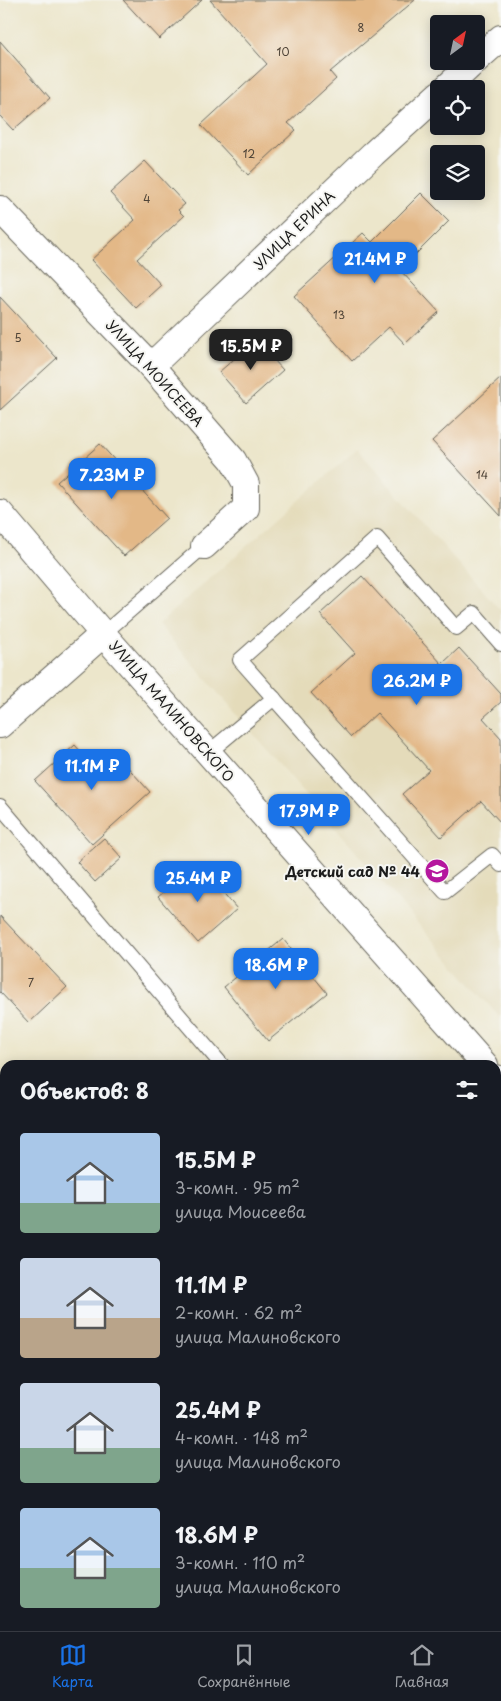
<!DOCTYPE html>
<html lang="ru">
<meta charset="utf-8">
<style>
:root{--surface:#171b24;--page:#242831;--text:#f1f3f6;--muted:#9ea1a6;--line:#363941;--accent:#1a73e8}
body{margin:0;font-family:"Playpen Sans",sans-serif;background:var(--page);color:var(--text);height:100vh;display:flex;flex-direction:column;font-size:19px;white-space:nowrap}
*{box-sizing:border-box;margin:0}
p{font-size:16px;color:var(--muted)}
.icon{flex:none;width:28px;height:28px;fill:none;stroke:currentColor;stroke-width:2;stroke-linecap:round;stroke-linejoin:round}
.map{position:relative;flex:1;overflow:hidden}
.side{position:absolute;left:0px;top:1060px;width:501px;height:571px;display:flex;flex-direction:column;background:var(--surface);border-radius:15px 15px 0 0;box-shadow:0 2px 12px #0003}
.side>*{flex:none}
.needle{width:32px;rotate:33deg}
.tools{position:absolute;left:430px;top:15px;display:grid;gap:10px}
.tools a{display:grid;place-items:center;width:55px;height:55px;border-radius:5px;background:var(--surface);box-shadow:0 2px 12px #0003;font-size:25px}
.price{position:absolute;translate:-50% -42px;padding:0 11px;border-radius:10px;background:var(--accent);color:#fff;font-size:16px;line-height:32px;filter:drop-shadow(0 1px 2px #0008)}
.price::after{content:'';position:absolute;left:50%;top:30px;width:15px;height:11px;margin-left:-8px;background:inherit;clip-path:polygon(0 0,100% 0,50% 100%)}
.price.selected{background:#222;color:#fff}
ul{padding:0;list-style:none}
li{display:flex;align-items:center;gap:15px;height:125px;padding:0 20px}
li span{display:grid;place-items:center;flex:none;width:140px;height:100px;border-radius:5px;color:#555}
li>.icon{margin-inline-start:auto}
span .icon{width:60px;height:60px;fill:#fffc;stroke-width:1}
li b{font-size:21px}
h2{display:flex;justify-content:space-between;align-items:center;height:60px;padding:0 20px;font-size:21px}
.dock{display:flex;justify-content:space-around;align-items:center;height:70px;border-top:1px solid var(--line);background:var(--surface);font-size:14px;color:var(--muted)}
.dock a{display:grid;justify-items:center;gap:2px}
.dock .selected{color:var(--accent)}
.map>svg:first-child{display:block}
.built{fill:#e4dbba}
.forest{fill:#96af60;stroke:#59663e}
.building{fill:#e3b887}
.lines{fill:none;stroke-linecap:round;stroke-linejoin:round}
.lane-casing{stroke:#656359;stroke-width:16}
.street-casing{stroke:#656359;stroke-width:28}
.secondary-casing{stroke:#656359;stroke-width:29}
.lane{stroke:#fff;stroke-width:14}
.street{stroke:#fff;stroke-width:26}
.secondary{stroke:#fff;stroke-width:28}
.labels{text-anchor:middle;dominant-baseline:central;stroke-width:4;stroke-linejoin:round;paint-order:stroke}
.number-label{font-size:11px;fill:#4e4337}
.street-label{font-size:14px;fill:#1c1c1c;stroke:#f6f6f2}
.poi-label{font-size:14px;font-weight:bold;fill:#1c1c1c;stroke:#f6f6f2;text-anchor:end}
</style>
<div class="map">
<svg width="501" height="1631" viewBox="0 0 501 1631">
<rect width="100%" height="100%" fill="#f6f6f2"/>
<filter id="ink" filterUnits="userSpaceOnUse"><feTurbulence type="fractalNoise" baseFrequency=".02" numOctaves="2"/><feDisplacementMap in="SourceGraphic" scale="10" xChannelSelector="R" yChannelSelector="G"/><feConvolveMatrix kernelMatrix="1 2 1 2 8 2 1 2 1" color-interpolation-filters="sRGB"/></filter>
<filter id="wash" filterUnits="userSpaceOnUse"><feTurbulence type="fractalNoise" baseFrequency=".0096" numOctaves="4" result="noise"/><feDisplacementMap in="SourceGraphic" scale="20" xChannelSelector="R" yChannelSelector="G"/><feGaussianBlur stdDeviation="1.12" result="paint"/><feColorMatrix in="noise" values="0 0 0 0 0 0 0 0 0 0 0 0 0 0 0 0 0 1.4 0 .05"/><feComposite in="paint" operator="in"/></filter>
<g filter="url(#wash)">
<rect width="100%" height="100%" fill="#ece6cb"/>
<path class="built" d="M357 449 501 611V1019L158 624Z"/>
<g class="forest">
<path d="M0 1159 5 1162V1289L0 1287Z"/>
<path d="M0 1366 5 1369V1626H417L414 1631H0Z"/>
<path d="M496 1447 501 1449V1579L496 1577Z"/>
</g>
<g id="blocks">
<g class="building">
<path d="M123 0H202L159 39Z"/>
<path d="M210 0H415L330 72 336 79 288 123 296 130 248 175 201 125 267 64Z"/>
<path d="M0 41 50 98 13 130 0 116Z"/>
<path d="M145 161 185 204 178 210 184 216 137 259 161 285 136 308 91 260 135 220 110 193Z"/>
<path d="M421 193 449 221 400 270 439 312 405 344 389 327 352 361 294 296 363 233 372 242Z"/>
<path d="M0 297 57 358 0 410Z"/>
<path d="M256 340 283 370 246 403 219 372Z"/>
<path d="M501 378V516L432 441Z"/>
<path d="M100 444 167 518 124 556 57 482Z"/>
<path d="M362 576 442 664 459 648 501 694V702L483 718 501 738V823L481 801 441 837 402 794 429 770 377 713 351 737 311 693 355 653 320 614Z"/>
<path d="M75 745 96 769 115 753 150 792 92 844 35 781Z"/>
<path d="M104 838 122 858 95 882 77 862Z"/>
<path d="M198 863 237 909 198 943 158 897Z"/>
<path d="M0 916 67 987 29 1023 0 992Z"/>
<path d="M283 939 327 993 268 1041 224 987Z"/>
</g>
</g>
</g>
<g filter="url(#ink)">
<use href="#blocks" fill-opacity="0" stroke="#656359" stroke-width="1"/>
<g class="lines">
<defs>
<g id="lane">
<path d="M103 634 204 546"/>
<path d="M501 644 474 613 456 628 377 538 240 660 445 892 492 855 501 865"/>
<path d="M208 753 274 698"/>
<path d="M0 806 222 1065"/>
<path d="M496 1385 501 1390"/>
<path d="M436 1631 439 1626"/>
</g>
<g id="street">
<path d="M476 60 501 38"/>
<path d="M445 89 475 61"/>
<path d="M0 209 151 366 233 460 246 484V508L204 546"/>
<path d="M151 366 373 154 439 94"/>
<path d="M0 513 103 634 485 1065"/>
<path d="M0 725 103 634"/>
<path d="M496 1078 501 1083"/>
</g>
<g id="secondary">
<path d="M0 1330 5 1333"/>
<path d="M496 1618 501 1621"/>
</g>
</defs>
<use href="#lane" class="lane-casing"/>
<use href="#street" class="street-casing"/>
<use href="#secondary" class="secondary-casing"/>
<use href="#lane" class="lane"/>
<use href="#street" class="street"/>
<use href="#secondary" class="secondary"/>
</g>
</g>
<defs>
<symbol id="school-disc" viewBox="-11 -11 22 22"><circle r="9.5" fill="#b5179e" stroke="#f6f6f2"/><path d="M0-5L7-2L0 1L-7-2ZM-4 1L0 2.5L4 1V4Q0 6-4 4Z" fill="#fff"/></symbol>
</defs>
<g fill-rule="evenodd">
<use href="#school-disc" x="423" y="857" width="28" height="28"/>
</g>
<g class="labels">
<g class="number-label">
<text x="361" y="27">8</text>
<text x="283" y="51">10</text>
<text x="249" y="153">12</text>
<text x="147" y="198">4</text>
<text x="339" y="314">13</text>
<text x="18" y="337">5</text>
<text x="482" y="474">14</text>
<text x="31" y="982">7</text>
</g>
<g class="street-label">
<text transform="translate(294 230) rotate(-44)">УЛИЦА ЕРИНА</text>
<text transform="translate(155 373) rotate(48)">УЛИЦА МОИСЕЕВА</text>
<text transform="translate(172 711) rotate(49)">УЛИЦА МАЛИНОВСКОГО</text>
</g>
<g class="poi-label">
<text x="420" y="871">Детский сад № 44</text>
</g>
</g>
</svg>
<div class="tools">
<a><svg class="needle" viewBox="-14 -14 28 28"><path d="M0-13l5 13h-10z" fill="#e53935"/><path d="M0 13l5-13h-10z" fill="#9ea1a6"/></svg></a>
<a><svg class="icon" aria-label="locate" viewBox="0 0 24 24"><circle cx="12" cy="12" r="6"/><path d="M12 2v4M12 18v4M2 12h4M18 12h4"/></svg></a>
<a><svg class="icon" aria-label="layers" viewBox="0 0 24 24"><path d="M12 4l9 5-9 5-9-5zM3 14l9 5 9-5"/></svg></a>
</div>
<b class="price" style="left:375px;top:284px">21.4M ₽</b>
<b class="price selected" style="left:251px;top:371px">15.5M ₽</b>
<b class="price" style="left:112px;top:500px">7.23M ₽</b>
<b class="price" style="left:417px;top:706px">26.2M ₽</b>
<b class="price" style="left:92px;top:791px">11.1M ₽</b>
<b class="price" style="left:309px;top:836px">17.9M ₽</b>
<b class="price" style="left:198px;top:903px">25.4M ₽</b>
<b class="price" style="left:276px;top:990px">18.6M ₽</b>
<section class="side">
<h2>Объектов: 8<svg class="icon" aria-label="filters" viewBox="0 0 24 24"><path d="M4 7h16M4 17h16"/><circle cx="9" cy="7" r="2"/><circle cx="15" cy="17" r="2"/></svg></h2>
<ul>
<li><span style="background:linear-gradient(#a9c7e8 70%,#7fa58c 0)"><svg class="icon" aria-label="home" viewBox="0 0 24 24"><path d="M3 11l9-7 9 7M6 9v11h12V9"/></svg></span><div><b>15.5M ₽</b><p>3-комн. · 95 m²</p><p>улица Моисеева</p></div></li>
<li><span style="background:linear-gradient(#c9d6e8 60%,#b9a48a 0)"><svg class="icon" aria-label="home" viewBox="0 0 24 24"><path d="M3 11l9-7 9 7M6 9v11h12V9"/></svg></span><div><b>11.1M ₽</b><p>2-комн. · 62 m²</p><p>улица Малиновского</p></div></li>
<li><span style="background:linear-gradient(#c9d6e8 65%,#7fa58c 0)"><svg class="icon" aria-label="home" viewBox="0 0 24 24"><path d="M3 11l9-7 9 7M6 9v11h12V9"/></svg></span><div><b>25.4M ₽</b><p>4-комн. · 148 m²</p><p>улица Малиновского</p></div></li>
<li><span style="background:linear-gradient(#a9c7e8 60%,#7fa58c 0)"><svg class="icon" aria-label="home" viewBox="0 0 24 24"><path d="M3 11l9-7 9 7M6 9v11h12V9"/></svg></span><div><b>18.6M ₽</b><p>3-комн. · 110 m²</p><p>улица Малиновского</p></div></li>
</ul>
</section>
</div>
<nav class="dock">
<a class="selected"><svg class="icon" aria-label="map" viewBox="0 0 24 24"><path d="M3 6l6-2 6 2 6-2v14l-6 2-6-2-6 2zM9 4v14M15 6v14"/></svg>Карта</a>
<a><svg class="icon" aria-label="saved" viewBox="0 0 24 24"><path d="M7 4h10v16l-5-4-5 4z"/></svg>Сохранённые</a>
<a><svg class="icon" aria-label="home" viewBox="0 0 24 24"><path d="M3 11l9-7 9 7M6 9v11h12V9"/></svg>Главная</a>
</nav>
